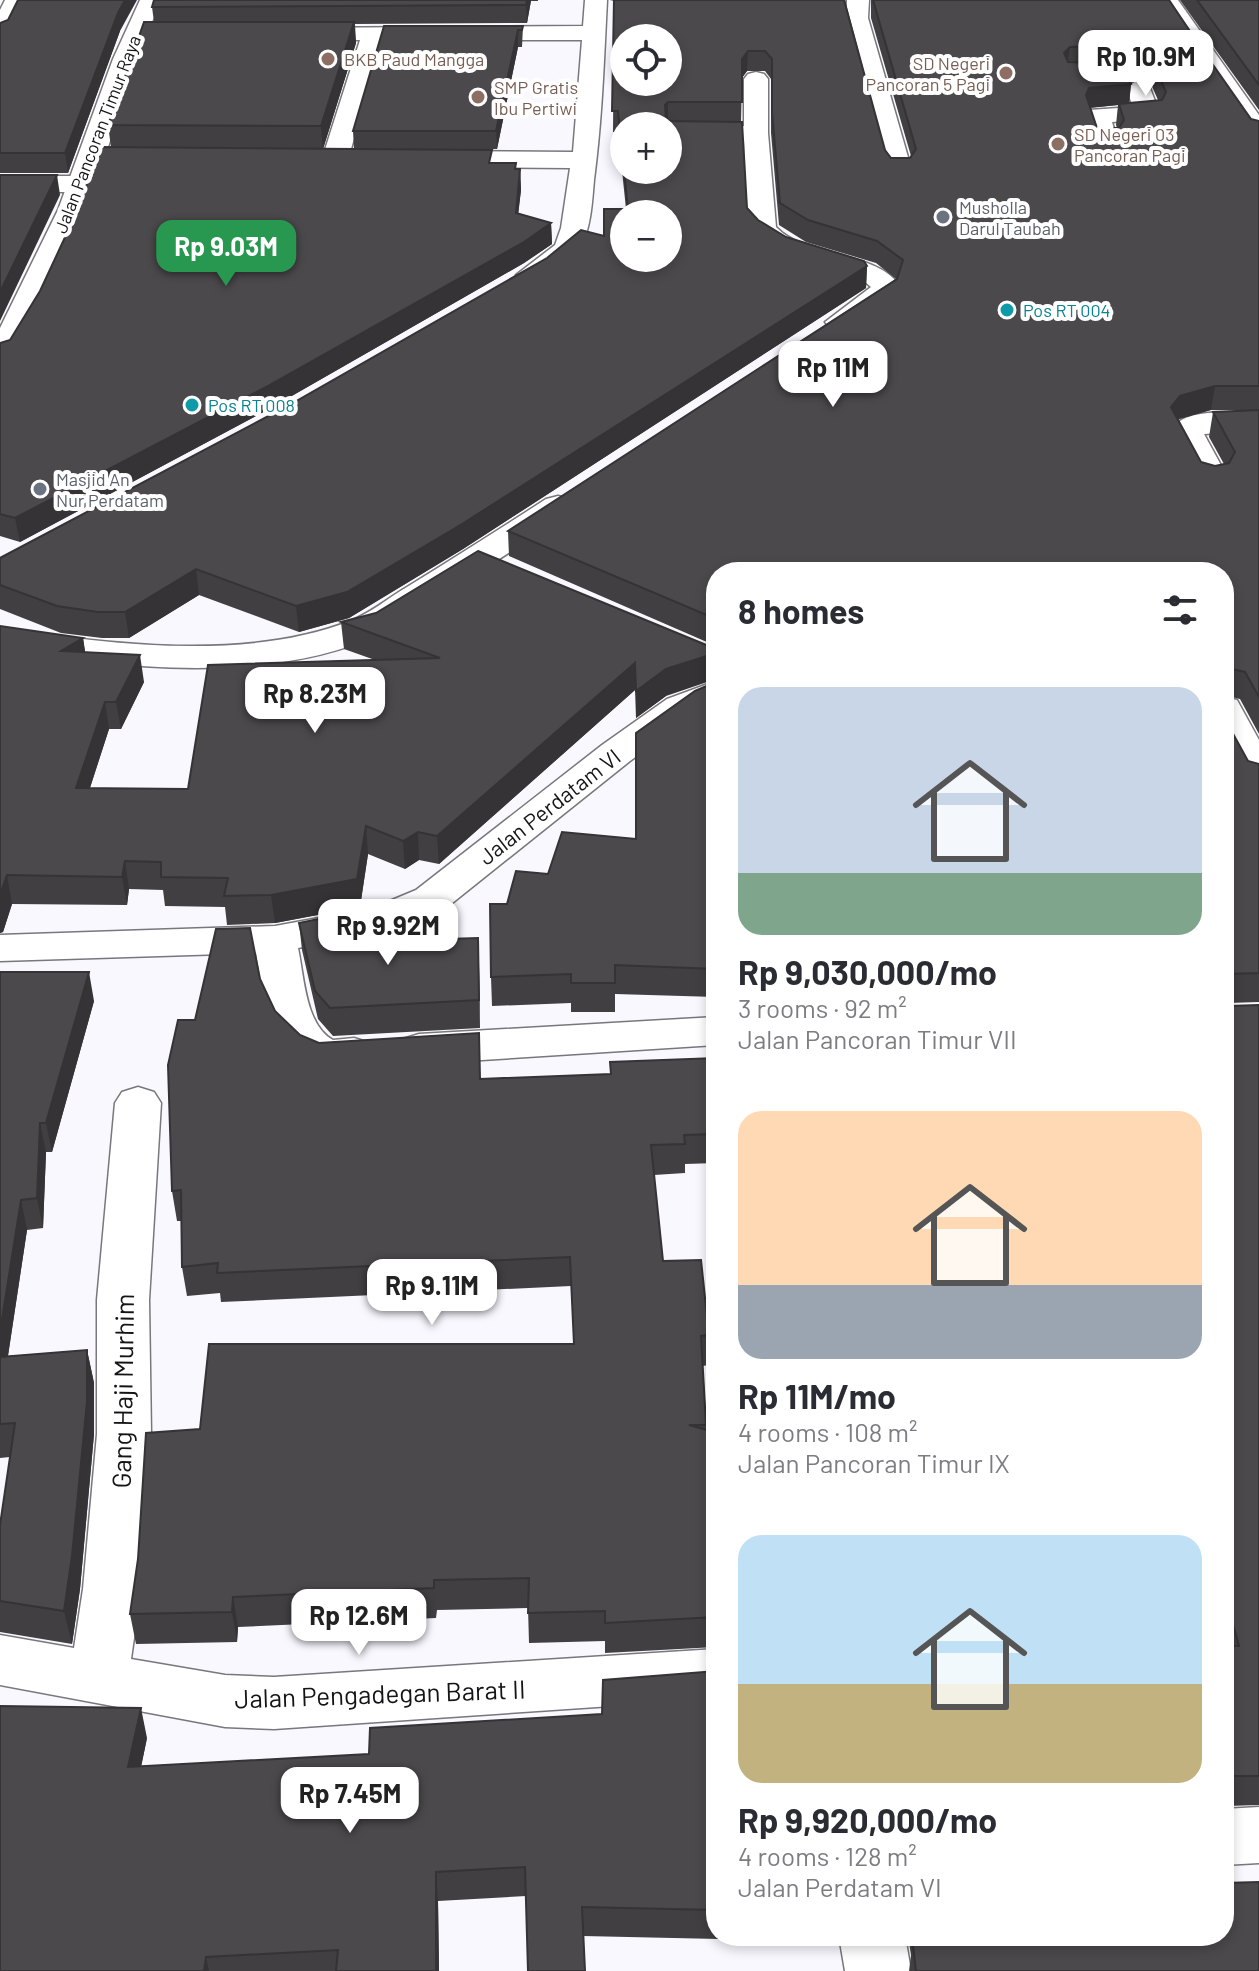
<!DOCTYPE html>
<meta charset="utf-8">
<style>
:root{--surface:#fff;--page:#f2f2f3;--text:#2b2b33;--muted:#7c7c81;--accent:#289750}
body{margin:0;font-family:Barlow,sans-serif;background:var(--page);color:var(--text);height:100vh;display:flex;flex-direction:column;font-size:30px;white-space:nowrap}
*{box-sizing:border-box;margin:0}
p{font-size:26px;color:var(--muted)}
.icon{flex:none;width:44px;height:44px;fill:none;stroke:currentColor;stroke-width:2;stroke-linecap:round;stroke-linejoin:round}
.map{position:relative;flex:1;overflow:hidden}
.panel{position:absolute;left:706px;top:562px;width:528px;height:1384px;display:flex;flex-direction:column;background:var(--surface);border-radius:32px;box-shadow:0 4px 12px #0003}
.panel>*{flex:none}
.tools{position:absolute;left:610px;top:24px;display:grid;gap:16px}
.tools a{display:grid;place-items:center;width:72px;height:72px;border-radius:50%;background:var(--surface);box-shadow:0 4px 12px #0003;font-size:40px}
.price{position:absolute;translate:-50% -68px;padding:0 18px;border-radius:16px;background:#fff;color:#222;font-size:26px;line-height:52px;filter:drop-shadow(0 2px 4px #0008)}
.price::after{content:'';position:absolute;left:50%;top:48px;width:24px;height:18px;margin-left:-12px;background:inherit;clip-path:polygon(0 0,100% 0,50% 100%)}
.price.selected{background:var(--accent);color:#fff}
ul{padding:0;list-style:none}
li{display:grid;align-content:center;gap:16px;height:424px;padding:0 32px}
li span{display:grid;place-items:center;height:248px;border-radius:24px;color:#555}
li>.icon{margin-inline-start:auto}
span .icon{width:144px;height:144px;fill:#fffc;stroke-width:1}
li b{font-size:34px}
h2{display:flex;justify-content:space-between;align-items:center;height:96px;padding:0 32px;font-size:34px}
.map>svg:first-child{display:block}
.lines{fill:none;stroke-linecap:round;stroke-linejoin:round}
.minor-casing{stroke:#77777c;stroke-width:3}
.tertiary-casing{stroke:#77777c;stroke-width:3}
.minor{fill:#fff;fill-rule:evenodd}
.tertiary{fill:#fff;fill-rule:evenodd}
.wall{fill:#413f41;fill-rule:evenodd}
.shaded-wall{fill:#353335}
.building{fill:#4c494c;stroke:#353335;stroke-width:2;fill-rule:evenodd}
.education-dot{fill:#8d6e63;stroke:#fff;stroke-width:3}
.worship-dot{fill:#6b7280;stroke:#fff;stroke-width:3}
.culture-dot{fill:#0f9aa8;stroke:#fff;stroke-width:3}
.labels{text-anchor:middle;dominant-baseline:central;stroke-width:8;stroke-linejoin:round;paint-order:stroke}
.far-education-label{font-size:18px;fill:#785e54;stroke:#fff;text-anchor:start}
.far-street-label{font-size:18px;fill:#141416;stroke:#fff}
.far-worship-label{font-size:18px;fill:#5b616d;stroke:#fff;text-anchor:start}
.far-culture-label{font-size:18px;fill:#0d838f;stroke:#fff;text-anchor:start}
.street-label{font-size:22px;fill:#141416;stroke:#fff}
.near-street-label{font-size:26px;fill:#141416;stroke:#fff}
</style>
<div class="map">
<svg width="1259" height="1971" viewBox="0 0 1259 1971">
<rect width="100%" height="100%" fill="#f8f8fe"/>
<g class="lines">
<defs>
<g id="minor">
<path d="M5 0H27L8 37 0 39V10Z"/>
<path d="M585 0H607C604 60 602 120 594 180 592 203 591 226 581 247 573 265 539 286 520 281L516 275 555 245 561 228 570 168 432 167 423 164 419 159 423 154 432 151 573 152 582 40H383L348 159 344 164H326L322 159 360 40H295L287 38 284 33 287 28 583 26Z"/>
<path d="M847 0H869L868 18 912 171 908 176H890L886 171 846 18Z"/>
<path d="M1214 66 1222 68 1226 73 1222 78 1139 81 1150 88 1160 114 1157 119 1112 122 1118 142 1114 147H1096L1086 115 1089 110 1133 107 1126 88 1136 81 1076 82 1068 80 1064 75 1068 70 1076 68Z"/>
<path d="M756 72 764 74 768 79V133L776 227C808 260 875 250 899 285 897 306 849 333 830 328L825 322 871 287 864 281C836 273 759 258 749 227 743 207 745 163 744 140H668V126H744V79L748 74Z"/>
<path d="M0 176H81L90 178 94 184 90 190 81 192H0Z"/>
<path d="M1259 413V431L1204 434 1228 478 1224 485 1212 488 1200 485 1170 430C1187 406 1233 414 1259 413Z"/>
<path d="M558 496 570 499 575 506 570 513C526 542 481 571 436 599 418 611 400 625 380 634 269 686 117 667 0 650V628C109 644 245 662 350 621 371 613 388 598 407 587 454 558 500 529 546 499Z"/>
<path d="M716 681V706L693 715 630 761 446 908 398 928 298 948C304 975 305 1025 333 1040L354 1038 370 1043 377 1053 370 1063C282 1087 267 1023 256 953L0 961V935L275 926 373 908 416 890 602 745 667 699Z"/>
<path d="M1224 697 1237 700 1259 740V791L1245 787 1224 747Z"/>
<path d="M716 1017V1045L419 1064 403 1059 396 1049 403 1039 419 1034Z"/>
<path d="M138 1087 154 1092 161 1103 149 1300 151 1434 141 1589 131 1659 225 1675 274 1677 716 1649V1699L274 1729 225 1727 0 1685V1635L74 1648 83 1589 97 1434V1300L115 1103 122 1092Z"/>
<path d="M1259 1807V1863L1224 1865V1809Z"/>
<path d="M839 1936H905L911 1971H845Z"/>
</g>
<g id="tertiary">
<path d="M140 0H162C140 44 127 91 111 138 89 206 51 303 11 361L0 364V328L58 210 113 59Z"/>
<path d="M1156 0H1178L1259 115V140L1250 138Z"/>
</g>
</defs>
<use href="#minor" class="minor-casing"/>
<use href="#tertiary" class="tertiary-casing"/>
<use href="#minor" class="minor"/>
<use href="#tertiary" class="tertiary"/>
</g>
<g class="wall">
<path d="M154 0H538V1H531L527 23 355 24 356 43 323 149 492 163 520 169 521 190 518 213 551 223 552 244 524 263 269 409 20 542 0 536V343L10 340 40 291 111 147 108 125 154 22 152 7Z"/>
<path d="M610 0H845L885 150 891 158H910L911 156 871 18V0H1169L1198 43 1196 62 1251 119 1259 121V734L1240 699 1227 696 1226 721 1248 761 1259 764V1002L1228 1003V1006L1259 1005V1805L1227 1806 1224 1818V572H716V646L509 556 508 531 896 279 876 263 806 242 779 225 771 133V79L765 71H747L742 78 741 122 747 208 758 220 786 237 867 266 866 288 463 549 349 618 299 632 199 595 129 638H102L61 633 0 609V558L291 404 604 236 626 209 618 132H613L614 1ZM1124 65H1154L1151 84 1158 100 1129 103 1131 84ZM1118 105 1116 125 1117 128H1097L1090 108ZM1211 410H1257L1213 412 1209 437 1224 464 1215 466 1201 462 1178 419Z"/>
<path d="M1180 0H1259V110Z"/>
<path d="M8 20 120 31 68 173H0V23Z"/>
<path d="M523 26 522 47H518L497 149H354L353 131Z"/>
<path d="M341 622 666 696 636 718 635 690 439 864 419 860 405 869 368 854 360 907 275 923 227 925 225 907 165 906 163 890 129 889 127 905 12 904 3 932 0 933V626L83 638 85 652 144 682 121 729H109L90 788 188 789 375 660 344 649Z"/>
<path d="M716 682V997L615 994V1012H571V1003L492 1006 491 977 507 904 548 874 636 839Z"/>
<path d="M352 912 354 942 479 966 480 1028 333 1036 318 1019 302 950 299 923Z"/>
<path d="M0 972 94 1001 52 1152H46L43 1228 27 1230 8 1356 87 1350 94 1383V1434L80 1589 72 1644 0 1632V1525L10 1457 0 1458Z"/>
<path d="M260 979 275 1011 300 1035 319 1043 481 1079 610 1074V1062L716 1058V1163L685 1164V1173L654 1175 663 1261 709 1335 708 1365 703 1366 709 1464H716V1647L605 1653V1641L529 1643 528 1608 437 1610 436 1618 238 1627 237 1642 136 1644 130 1614 200 1429 574 1344 571 1286 221 1302 220 1293 187 1296 182 1267 181 1221H177L172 1191 195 1020Z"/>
<path d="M716 1671V1936H805L804 1941 583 1936 526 1896 438 1901 439 1971H0L147 1738 141 1766 369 1754 602 1714Z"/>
<path d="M908 1936H1224L1259 1971H909L911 1955Z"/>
</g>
<g class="shaded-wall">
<path d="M125 0H137L120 31 68 173 65 153 118 13Z"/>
<path d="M527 0H531L527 23 526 5Z"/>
<path d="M354 22 356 43 323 149 321 126Z"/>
<path d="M518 30V47L497 149 496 131Z"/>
<path d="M1070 47 1067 67 1064 53Z"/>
<path d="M748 51 747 71 741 79 742 59Z"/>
<path d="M1131 84 1129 104 1086 108V95L1089 88Z"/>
<path d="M668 102V123L665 126V105Z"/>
<path d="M520 169 521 190 516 234V213Z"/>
<path d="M57 175 60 195 0 321V292Z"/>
<path d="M551 223 552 244 524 263 269 409 20 542 15 518Z"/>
<path d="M867 266 866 288 463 549 349 618 299 632 296 606Z"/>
<path d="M1215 386 1211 410 1176 420 1171 407 1180 396Z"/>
<path d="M196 569 199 595 129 638 125 612Z"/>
<path d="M83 638 87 664 61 651Z"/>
<path d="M716 653V679L666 696 636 718V691L666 669Z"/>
<path d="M140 655 144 682 121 729 116 702Z"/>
<path d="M635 663V690L439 864 437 836Z"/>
<path d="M105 702 109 729 81 815 76 788Z"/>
<path d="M366 826 368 854 360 907 275 923 271 895Z"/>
<path d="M418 832 419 860 405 869 403 841Z"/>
<path d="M125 861 129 889 127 905 122 877Z"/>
<path d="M7 875 12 904 3 932 0 933V895Z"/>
<path d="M352 912 355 940 350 970 347 942Z"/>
<path d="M478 938 479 966 480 1028 479 1000Z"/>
<path d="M89 972 94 1001 52 1152 46 1123Z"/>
<path d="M40 1123 46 1152 43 1228 37 1198Z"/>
<path d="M21 1200 27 1230 0 1408V1332Z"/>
<path d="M87 1350 94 1383V1434L80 1589 72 1644 64 1611Z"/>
<path d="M233 1597 238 1627 237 1642 232 1612Z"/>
<path d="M141 1708 147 1738 135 1797 128 1767Z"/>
<path d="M436 1872 438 1901 439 1971H436Z"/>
<path d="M206 1957 209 1971H204Z"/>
</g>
<g class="building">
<path d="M18 0H125L118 13 65 153H0V23L8 20Z"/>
<path d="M154 0H527L526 5 152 7Z"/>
<path d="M614 0H844L885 150 891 158H910L916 149 873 0H1169L1198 43 1070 47 1064 53 1068 62 1123 64 1131 84 1089 88 1086 95 1097 128H1119L1124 120 1119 104 1162 100 1166 92 1154 64 1211 62 1251 119 1259 121V386H1215L1180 396 1171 407 1201 462 1215 466 1229 463 1235 452 1213 412 1259 410V697L1245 672 1227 668 1226 721 1248 761 1259 764V973L1228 974V1006L1259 1005V1776H1232L1229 1779V1799H1224V1646H1239L1224 1591V572H716V619L508 531 897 279 903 260 877 241 808 220 780 203 772 112V59L765 51H748L742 59V102H668L665 105 666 121 742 122 747 208 758 220 786 237 864 261 867 266 462 524 347 592 296 606 196 569 125 612H98L57 606 0 585V558L291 404 547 258 581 230 604 236V209H628L624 170H668V126H624V169L618 111H612ZM624 38H668V82H624ZM624 214H668V258H624Z"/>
<path d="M1197 0H1259V85Z"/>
<path d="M144 22H354L321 126 108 125Z"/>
<path d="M384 26H523L522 30H518L496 131H353Z"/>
<path d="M102 147 492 150 489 163H516L515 169H520L516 213 551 223 524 242 266 387 15 518 0 514V343L10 340 40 291 67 233Z"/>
<path d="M0 175H57L0 292Z"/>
<path d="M478 551 716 649V653L666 669 636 691 635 663 437 836 418 832 403 841 366 826 357 879 271 895 224 896 228 878 161 877V862L125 861 122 877 7 875 0 895V626L83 638 61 651 140 655 116 702H105L76 788 188 789 208 665 440 658 341 622 376 613Z"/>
<path d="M716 682V969L615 965V983H571V974L491 977 490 904H507L516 871 548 874 562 832 636 839V733L695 691Z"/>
<path d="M352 912 347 942 478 938 479 1000 330 1008 315 991 299 923Z"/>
<path d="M250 928 260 979 275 1011 300 1035 319 1043 479 1033 480 1079 611 1074 610 1062 716 1058V1134L684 1135 685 1144 651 1145 663 1261 701 1260 709 1335 701 1336 706 1425H689L707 1430 709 1464H716V1617L605 1623V1611L528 1613 529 1578 434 1580V1588L233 1597 232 1612 130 1614 138 1559 146 1433 200 1429 209 1344H574L570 1257 217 1273 218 1263 182 1267 181 1190 172 1191 168 1065 178 1020H195L216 929Z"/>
<path d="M0 972H89L46 1123H40L37 1198 21 1200 0 1332Z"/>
<path d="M87 1350V1401L72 1556 64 1611 0 1601V1525L15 1423 0 1424V1357Z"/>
<path d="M716 1671V1910L582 1907 585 1971H528L525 1867 436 1872V1971H336L338 1950 206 1957 204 1971H0V1706L141 1708 128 1767 369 1754 370 1728 602 1714 603 1680Z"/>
<path d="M1259 1882V1971H916L913 1945 918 1941 917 1936H1224V1883Z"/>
</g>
<g class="education-dot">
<circle cx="328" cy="59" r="8"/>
<circle cx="1006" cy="73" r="8"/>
<circle cx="478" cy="97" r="8"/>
<circle cx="1058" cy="144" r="8"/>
</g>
<g class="worship-dot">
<circle cx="943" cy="217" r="8"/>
<circle cx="40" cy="489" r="8"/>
</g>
<g class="culture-dot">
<circle cx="1007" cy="310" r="8"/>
<circle cx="192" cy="405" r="8"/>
</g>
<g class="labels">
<g class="far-education-label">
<text x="344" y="59">BKB Paud Mangga</text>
<text x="990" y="63" text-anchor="end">SD Negeri<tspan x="990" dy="21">Pancoran 5 Pagi</tspan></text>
<text x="494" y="87">SMP Gratis<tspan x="494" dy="21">Ibu Pertiwi</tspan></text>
<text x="1074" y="134">SD Negeri 03<tspan x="1074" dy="21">Pancoran Pagi</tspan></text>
</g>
<g class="far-street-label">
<text transform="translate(97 134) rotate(-69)">Jalan Pancoran Timur Raya</text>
</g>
<g class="far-worship-label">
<text x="959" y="207">Musholla<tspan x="959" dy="21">Darul Taubah</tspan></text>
<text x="56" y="479">Masjid An<tspan x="56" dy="21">Nur Perdatam</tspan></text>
</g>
<g class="far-culture-label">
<text x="1023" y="310">Pos RT 004</text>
<text x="208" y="405">Pos RT 008</text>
</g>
<g class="street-label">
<text transform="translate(549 806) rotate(-38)">Jalan Perdatam VI</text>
</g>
<g class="near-street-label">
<text transform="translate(122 1391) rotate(-89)">Gang Haji Murhim</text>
<text transform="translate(380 1693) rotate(-2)">Jalan Pengadegan Barat II</text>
</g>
</g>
</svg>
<div class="tools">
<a><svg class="icon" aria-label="locate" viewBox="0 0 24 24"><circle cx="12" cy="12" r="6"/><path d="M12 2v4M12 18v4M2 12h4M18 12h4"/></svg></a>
<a>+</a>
<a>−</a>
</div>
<b class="price" style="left:1146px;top:98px">Rp 10.9M</b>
<b class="price selected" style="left:226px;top:288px">Rp 9.03M</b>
<b class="price" style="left:833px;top:409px">Rp 11M</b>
<b class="price" style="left:315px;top:735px">Rp 8.23M</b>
<b class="price" style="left:388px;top:967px">Rp 9.92M</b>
<b class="price" style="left:432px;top:1327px">Rp 9.11M</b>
<b class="price" style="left:359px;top:1657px">Rp 12.6M</b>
<b class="price" style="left:350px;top:1835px">Rp 7.45M</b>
<section class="panel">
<h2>8 homes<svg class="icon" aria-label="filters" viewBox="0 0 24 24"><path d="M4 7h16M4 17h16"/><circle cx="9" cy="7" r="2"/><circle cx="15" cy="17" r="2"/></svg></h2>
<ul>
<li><span style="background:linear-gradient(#c9d6e8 75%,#7fa58c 0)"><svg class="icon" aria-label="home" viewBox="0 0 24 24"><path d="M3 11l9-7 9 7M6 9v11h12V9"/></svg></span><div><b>Rp 9,030,000/mo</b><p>3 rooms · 92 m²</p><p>Jalan Pancoran Timur VII</p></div></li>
<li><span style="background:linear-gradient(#ffd9b3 70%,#9aa5b1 0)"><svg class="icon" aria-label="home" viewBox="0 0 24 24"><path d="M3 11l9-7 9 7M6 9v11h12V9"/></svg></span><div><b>Rp 11M/mo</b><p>4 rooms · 108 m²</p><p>Jalan Pancoran Timur IX</p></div></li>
<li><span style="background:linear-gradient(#bfe0f5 60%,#c2b280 0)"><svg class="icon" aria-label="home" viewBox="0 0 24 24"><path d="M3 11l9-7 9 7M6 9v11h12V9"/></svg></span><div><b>Rp 9,920,000/mo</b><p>4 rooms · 128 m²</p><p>Jalan Perdatam VI</p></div></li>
</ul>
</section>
</div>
